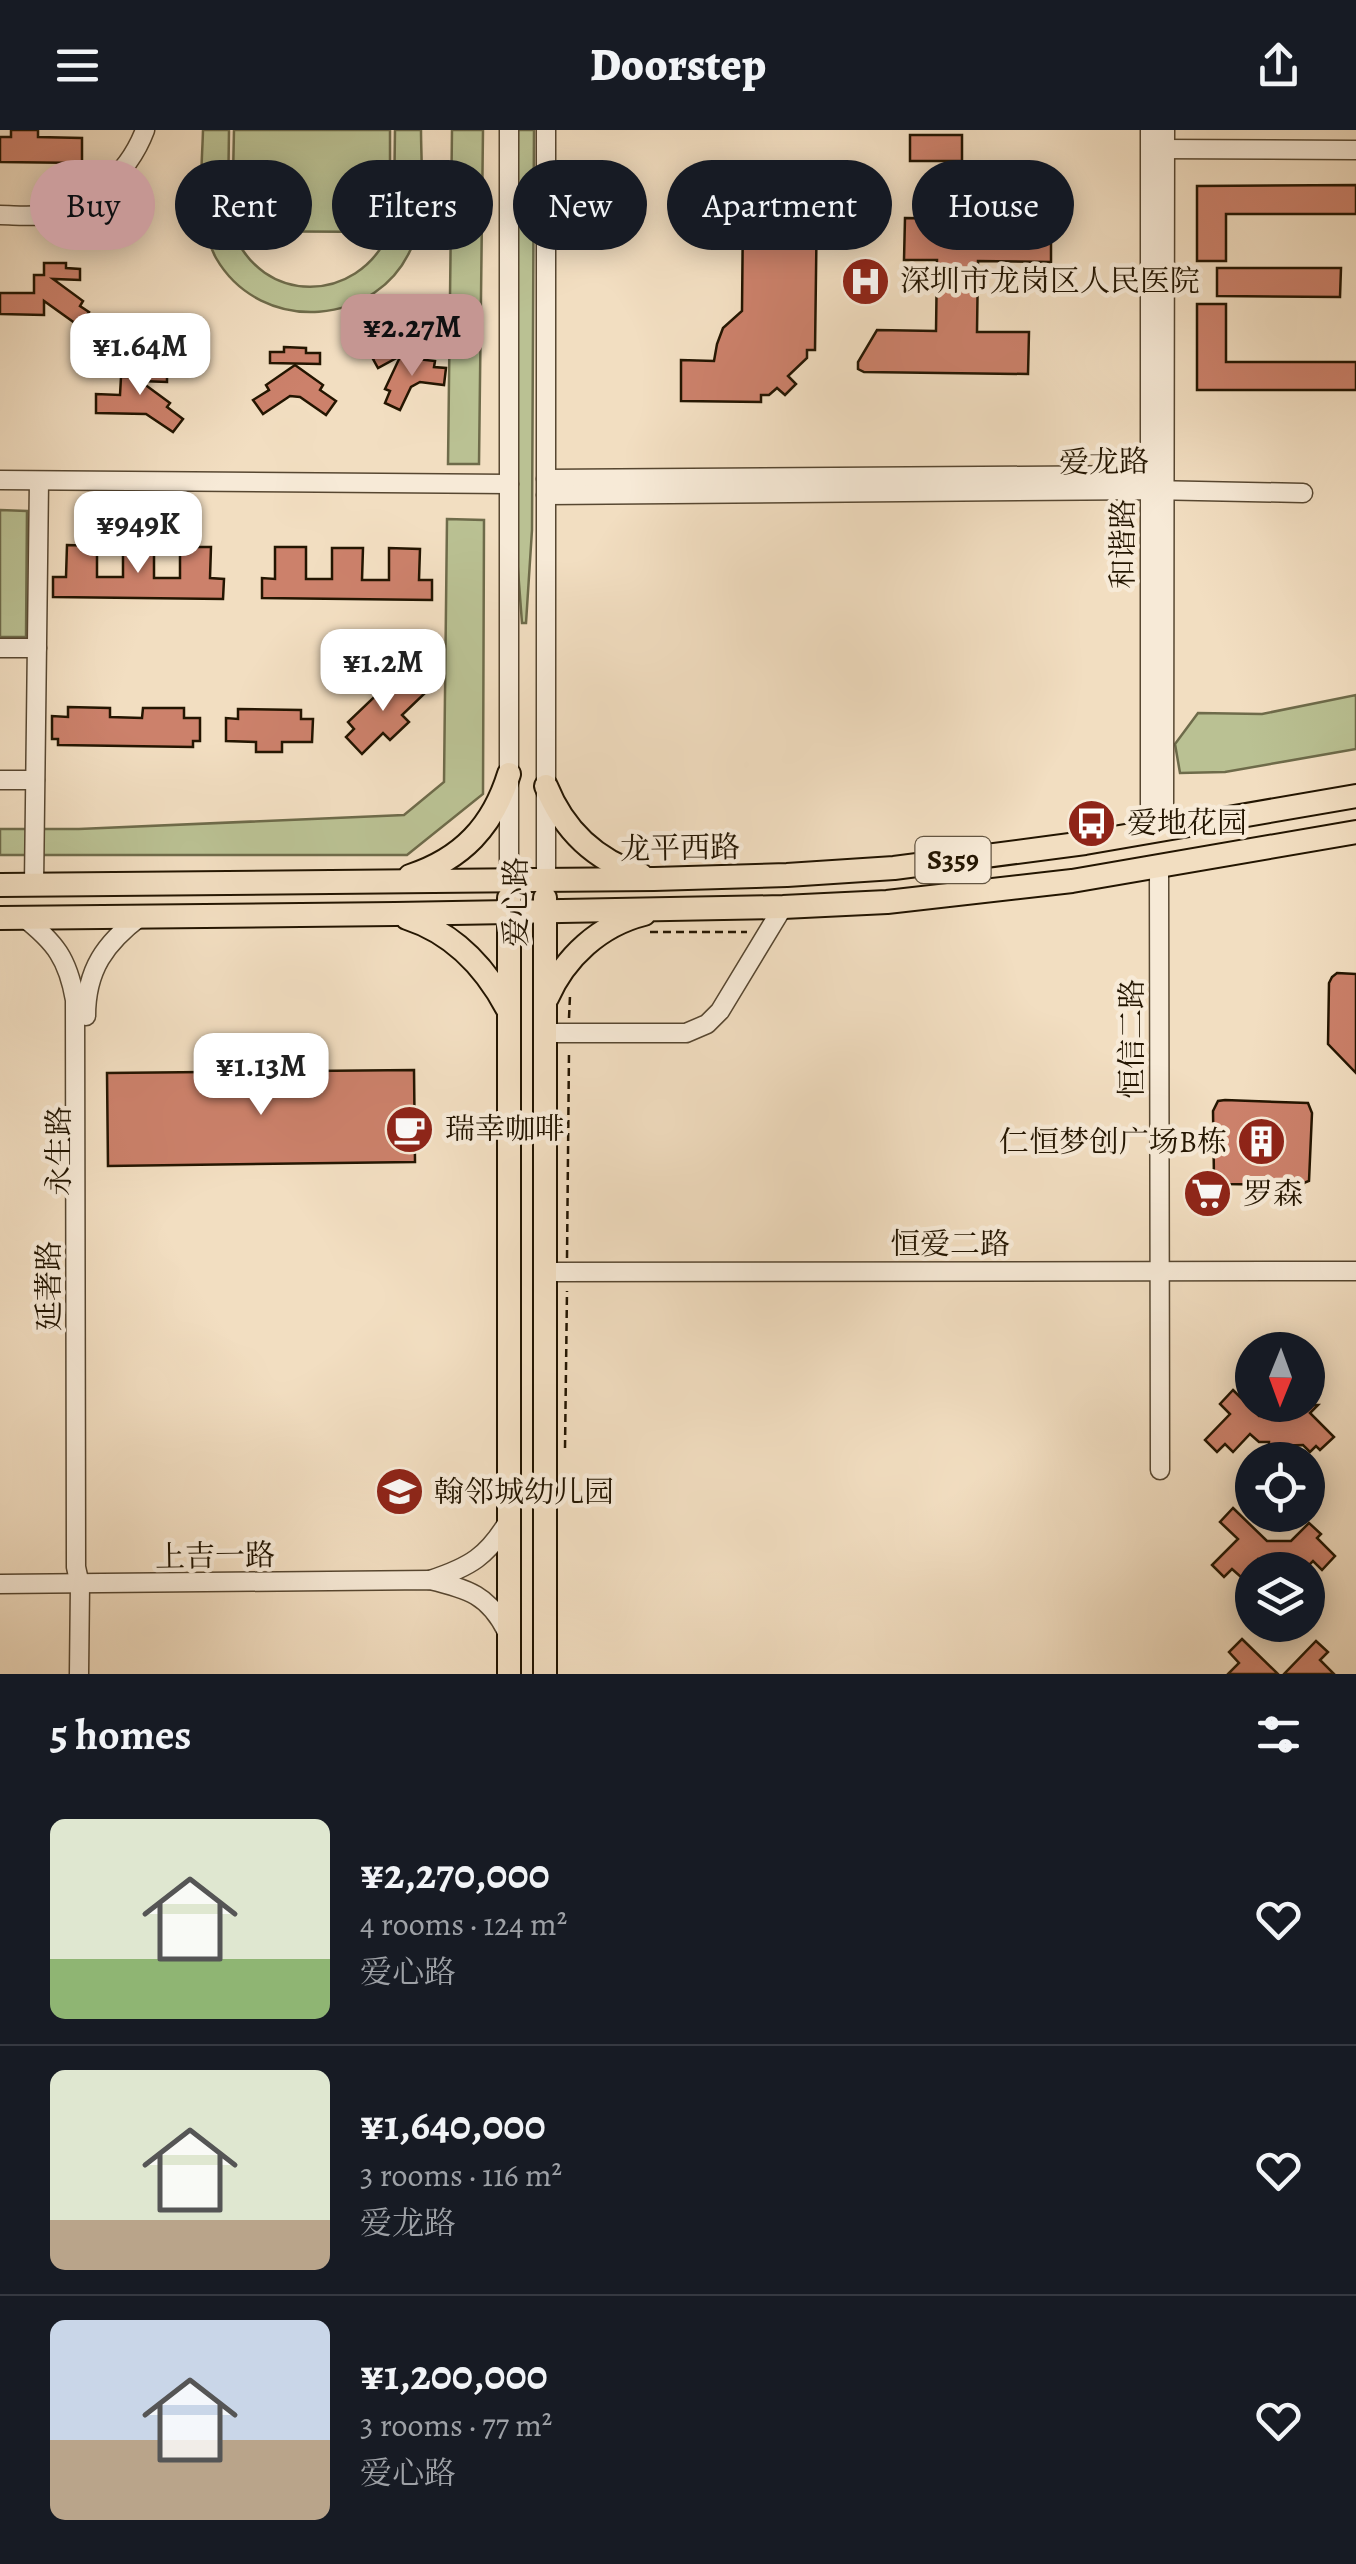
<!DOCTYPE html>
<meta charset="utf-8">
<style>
:root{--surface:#171b24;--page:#20242c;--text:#f1f3f6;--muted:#9ea1a6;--line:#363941;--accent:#c59692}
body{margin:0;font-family:Alegreya,"Noto Serif SC",serif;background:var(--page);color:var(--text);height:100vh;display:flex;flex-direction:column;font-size:38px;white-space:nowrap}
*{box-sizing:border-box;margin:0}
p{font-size:32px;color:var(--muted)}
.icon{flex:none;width:55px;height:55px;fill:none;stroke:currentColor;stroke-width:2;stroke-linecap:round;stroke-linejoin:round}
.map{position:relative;height:1544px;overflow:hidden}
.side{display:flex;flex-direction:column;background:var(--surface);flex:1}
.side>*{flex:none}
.guide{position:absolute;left:30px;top:30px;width:1298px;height:90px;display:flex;gap:20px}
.needle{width:65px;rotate:181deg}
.fabs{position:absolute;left:1235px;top:1202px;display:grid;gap:20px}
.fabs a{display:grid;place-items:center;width:90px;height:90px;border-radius:50%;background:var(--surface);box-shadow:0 5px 25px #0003;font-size:50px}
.price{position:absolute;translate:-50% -85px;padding:0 22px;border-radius:20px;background:#fff;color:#222;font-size:32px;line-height:65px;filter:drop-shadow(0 2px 5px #0008)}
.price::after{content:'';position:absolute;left:50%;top:60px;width:30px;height:22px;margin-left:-15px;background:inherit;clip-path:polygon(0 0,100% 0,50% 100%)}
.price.on{background:var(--accent);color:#111}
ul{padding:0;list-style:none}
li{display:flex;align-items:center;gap:30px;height:250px;padding:0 50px}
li+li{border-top:2px solid var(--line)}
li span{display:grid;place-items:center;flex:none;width:280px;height:200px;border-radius:15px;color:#555}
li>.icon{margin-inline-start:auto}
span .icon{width:120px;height:120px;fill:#fffc;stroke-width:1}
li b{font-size:42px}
h2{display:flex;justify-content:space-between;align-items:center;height:120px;padding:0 50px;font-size:42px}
.chip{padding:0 35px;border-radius:45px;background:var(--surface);box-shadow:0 5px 25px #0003;font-size:35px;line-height:90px}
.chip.on{background:var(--accent);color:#111}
header{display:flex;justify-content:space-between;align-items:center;height:130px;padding:0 50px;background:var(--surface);font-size:45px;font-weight:800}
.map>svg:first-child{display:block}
.green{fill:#bac193;stroke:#6e6b4a;stroke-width:2.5;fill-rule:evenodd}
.building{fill:#cc816b;stroke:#231501;stroke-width:2.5}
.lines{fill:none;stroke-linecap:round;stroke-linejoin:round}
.minor-casing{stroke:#574731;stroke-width:21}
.major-casing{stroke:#231501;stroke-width:26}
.path{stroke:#231501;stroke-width:2.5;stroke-dasharray:8 5;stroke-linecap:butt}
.minor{stroke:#f7ead7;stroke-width:18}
.major{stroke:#f2dec1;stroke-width:22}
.labels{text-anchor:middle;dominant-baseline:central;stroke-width:9;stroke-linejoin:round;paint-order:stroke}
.shield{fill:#f7ead7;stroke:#635541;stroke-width:2.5}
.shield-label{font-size:28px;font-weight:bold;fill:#231501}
.poi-label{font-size:30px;fill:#231501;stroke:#f7ead7;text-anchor:start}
.street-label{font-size:30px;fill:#231501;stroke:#f7ead7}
</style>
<header><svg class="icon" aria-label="menu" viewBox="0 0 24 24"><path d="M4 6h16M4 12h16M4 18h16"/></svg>Doorstep<svg class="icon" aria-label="share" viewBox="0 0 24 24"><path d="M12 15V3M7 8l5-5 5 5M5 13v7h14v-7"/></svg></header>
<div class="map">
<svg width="1356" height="1544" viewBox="0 0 1356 1544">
<rect width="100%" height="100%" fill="#f2dec1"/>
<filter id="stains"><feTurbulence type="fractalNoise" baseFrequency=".002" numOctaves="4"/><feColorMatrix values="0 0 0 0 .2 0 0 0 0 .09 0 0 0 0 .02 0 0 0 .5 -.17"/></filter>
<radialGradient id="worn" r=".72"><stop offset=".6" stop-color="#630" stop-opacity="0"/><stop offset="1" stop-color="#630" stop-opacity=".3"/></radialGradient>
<g class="green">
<path d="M203 0H229L228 74 232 95 234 0H390V97L394 76 395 0H421C421 36 426 80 413 114 380 198 261 206 216 128 195 90 202 42 203 0ZM233 101 388 102 389 103C357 175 261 175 233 101Z"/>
<path d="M452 0H483L479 334H448Z"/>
<path d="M518 0H534L532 400 526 493H522L515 400Z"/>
<path d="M0 380 27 381 26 507H0Z"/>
<path d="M447 389 484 390 483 664 407 725H0V699H79L404 685 444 652Z"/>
<path d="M1356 565V619L1225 642 1180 643 1175 614 1198 583 1262 584Z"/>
</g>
<g class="building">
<path d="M11 0H38V7L82 8V33L0 32V7H11Z"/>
<rect x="910" y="5" width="52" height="26"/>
<path d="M1356 55V84H1226V131H1197V56Z"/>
<path d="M775 68H817L815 220H807V228L788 246 796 254 785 265 777 258 769 265H761V272L681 271V230L714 231 717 214 723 198 742 181 743 79H775Z"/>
<path d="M905 88 1051 90V132L978 131 977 202H1029L1028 244 864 242 858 239V232L877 200 936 201 937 130H904Z"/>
<path d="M44 133H66V138L80 139V150L53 149 83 171 80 176 89 182 79 196 44 171V185L0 184V163H34V145H44Z"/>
<path d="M1217 138H1341L1340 167 1217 166Z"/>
<path d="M1197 174H1226V232H1356V260H1197Z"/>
<path d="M416 205 422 214 378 238 373 229 385 222 382 217 401 207 404 212Z"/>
<path d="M284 217 306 218V223H320V234L270 233V222H284Z"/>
<path d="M400 227 435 231 434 237 446 238 444 255 420 252 411 257 400 280 385 273 390 261 385 259Z"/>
<path d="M132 235H153V240H167V252L140 251 170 273 167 277 183 289 173 302 146 284 96 283V264L120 265 121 247H131Z"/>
<path d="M295 235 323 255 320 260 336 271 326 285 300 267 290 266 263 284 253 270 269 260 266 255Z"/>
<path d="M67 415 97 416V447H123V416H154V448H180V417H211L210 448 224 449 223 469 53 467V447H66Z"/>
<path d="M275 417H306V449H332V418H363L362 450H389V418L420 419 419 450H432V470L262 468V448L275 449Z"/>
<path d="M408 548 424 564 402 585 409 592 390 610 383 603 362 624 346 607 354 599 348 592 393 549 399 556Z"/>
<path d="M68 577 110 578V587L142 588 143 578H184V588H200V611H193V617L58 615V609H52V586L68 587Z"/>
<path d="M238 579 301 580V589H313L312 612H282V622H256V612L226 611V588L238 589Z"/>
<path d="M1337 843 1356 844V943L1328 914 1329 853 1332 847Z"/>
<path d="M414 940 415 1032 108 1036 107 943Z"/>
<path d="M1225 970 1308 973 1312 983 1309 1051 1299 1055 1223 1054 1214 1049 1213 981 1218 971Z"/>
<path d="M1233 1260 1259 1286H1283L1294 1275H1318L1310 1283 1334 1307 1320 1320 1316 1316 1310 1322 1303 1315 1269 1316V1312H1259L1250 1304 1233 1322 1225 1314 1217 1322 1205 1310 1230 1284 1220 1274Z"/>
<path d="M1233 1378 1267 1411H1291L1309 1393 1321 1404 1317 1408 1335 1426 1322 1440 1313 1431 1304 1440H1277V1437H1266L1258 1429 1241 1447 1232 1439 1224 1447 1212 1435 1238 1409 1220 1392Z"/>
<path d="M1242 1509 1278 1544H1228L1239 1533 1229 1522Z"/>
<path d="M1316 1511 1328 1522 1320 1530 1334 1544H1284Z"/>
</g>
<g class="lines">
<defs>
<g id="minor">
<path d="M1165 0 1164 681 1166 690 1176 697"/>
<path d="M1156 19 1356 20"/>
<path d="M0 85C13 85 27 87 40 85 88 79 128 45 145 0"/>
<path d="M546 349 1150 345 1157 353"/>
<path d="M0 350 509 354"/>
<path d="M546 365 1150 360 1303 363"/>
<path d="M0 518H37"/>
<path d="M0 650H35"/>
<path d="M1137 704 1147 695 1150 681V0"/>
<path d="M1159 737 1160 1340"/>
<path d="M509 750V0"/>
<path d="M546 750V0"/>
<path d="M34 754 39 351"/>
<path d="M23 787C55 812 68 829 75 870L76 1437 80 1455 79 1544"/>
<path d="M86 886C86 840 105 813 141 786"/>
<path d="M545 903H686L707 894 720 881 783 777"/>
<path d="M545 1142 1356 1141"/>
<path d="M430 1450C470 1437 488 1426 509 1390"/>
<path d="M0 1454 430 1450C468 1459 489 1465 507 1502"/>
</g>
<g id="major">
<path d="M546 656C564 701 595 730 641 745"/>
<path d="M410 746C462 729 493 696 509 644"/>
<path d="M0 755 654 749 787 745 894 738 1085 713 1356 666"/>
<path d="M0 788 395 784 783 777 887 772 1072 751 1356 702"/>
<path d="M407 788C453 803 485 837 507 878"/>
<path d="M547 868C565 827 600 795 644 784"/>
<path d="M509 1544V768"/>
<path d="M545 1544V768"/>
</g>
</defs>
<use href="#minor" class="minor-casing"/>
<use href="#major" class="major-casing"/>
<g class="path">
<path d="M650 802H747"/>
<path d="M569 888 570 866"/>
<path d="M567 1128 569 921"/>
<path d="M565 1318 567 1161"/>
</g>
<use href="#minor" class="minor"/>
<use href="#major" class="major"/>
</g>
<defs>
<symbol id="hospital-disc" viewBox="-11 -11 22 22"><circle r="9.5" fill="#8f2418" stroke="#f7ead7"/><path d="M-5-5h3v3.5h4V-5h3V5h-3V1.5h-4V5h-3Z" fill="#fff"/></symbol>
<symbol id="bus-disc" viewBox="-11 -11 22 22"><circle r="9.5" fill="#8f2418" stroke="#f7ead7"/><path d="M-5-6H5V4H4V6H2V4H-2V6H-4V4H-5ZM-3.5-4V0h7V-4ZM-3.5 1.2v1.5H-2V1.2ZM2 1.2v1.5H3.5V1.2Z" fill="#fff"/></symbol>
<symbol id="cafe-disc" viewBox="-11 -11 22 22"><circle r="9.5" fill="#8f2418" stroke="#f7ead7"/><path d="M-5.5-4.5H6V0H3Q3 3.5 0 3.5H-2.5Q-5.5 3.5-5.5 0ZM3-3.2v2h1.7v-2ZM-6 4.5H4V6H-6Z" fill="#fff"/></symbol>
<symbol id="building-disc" viewBox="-11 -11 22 22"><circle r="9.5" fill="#8f2418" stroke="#f7ead7"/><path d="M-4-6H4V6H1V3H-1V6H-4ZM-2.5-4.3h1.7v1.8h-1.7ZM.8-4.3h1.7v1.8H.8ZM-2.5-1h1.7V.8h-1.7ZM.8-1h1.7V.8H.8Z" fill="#fff"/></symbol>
<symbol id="supermarket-disc" viewBox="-11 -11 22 22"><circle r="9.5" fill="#8f2418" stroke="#f7ead7"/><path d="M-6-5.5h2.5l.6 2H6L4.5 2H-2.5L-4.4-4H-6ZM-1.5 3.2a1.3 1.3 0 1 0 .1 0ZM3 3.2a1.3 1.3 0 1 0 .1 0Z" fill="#fff"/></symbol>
<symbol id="school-disc" viewBox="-11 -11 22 22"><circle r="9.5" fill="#8f2418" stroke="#f7ead7"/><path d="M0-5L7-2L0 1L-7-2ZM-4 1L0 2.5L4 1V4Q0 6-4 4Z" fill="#fff"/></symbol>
</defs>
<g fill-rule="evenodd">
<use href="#hospital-disc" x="838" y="124" width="55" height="55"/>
<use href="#bus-disc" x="1064" y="666" width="55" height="55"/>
<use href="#cafe-disc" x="382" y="972" width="55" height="55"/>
<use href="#building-disc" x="1234" y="984" width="55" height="55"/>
<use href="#supermarket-disc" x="1180" y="1036" width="55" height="55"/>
<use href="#school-disc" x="372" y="1334" width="55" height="55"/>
</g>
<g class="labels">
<rect class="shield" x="915.5" y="707" width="75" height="46" rx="8"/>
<g class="shield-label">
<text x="953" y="730">S359</text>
</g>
<g class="poi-label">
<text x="900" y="151">深圳市龙岗区人民医院</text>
<text x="1127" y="693">爱地花园</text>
<text x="445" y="999">瑞幸咖啡</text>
<text x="1227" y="1012" text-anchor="end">仁恒梦创广场B栋</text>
<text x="1243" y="1064">罗森</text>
<text x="434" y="1362">翰邻城幼儿园</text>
</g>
<g class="street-label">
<text transform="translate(1104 332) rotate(-1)">爱龙路</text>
<text transform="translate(1123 414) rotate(-90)">和谐路</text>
<text transform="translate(680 718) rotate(-1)">龙平西路</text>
<text transform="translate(516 772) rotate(-90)">爱心路</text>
<text transform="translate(1132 909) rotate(-90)">恒信二路</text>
<text transform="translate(59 1021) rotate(-90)">永生路</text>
<text x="950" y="1114">恒爱二路</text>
<text transform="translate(49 1156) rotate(-90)">延著路</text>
<text transform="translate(215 1426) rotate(-1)">上吉一路</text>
</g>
</g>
<rect width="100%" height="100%" filter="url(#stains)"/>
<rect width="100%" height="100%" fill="url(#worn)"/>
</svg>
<div class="fabs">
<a><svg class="needle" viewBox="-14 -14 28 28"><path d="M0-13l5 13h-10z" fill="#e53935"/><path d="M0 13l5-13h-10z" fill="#9ea1a6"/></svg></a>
<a><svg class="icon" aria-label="locate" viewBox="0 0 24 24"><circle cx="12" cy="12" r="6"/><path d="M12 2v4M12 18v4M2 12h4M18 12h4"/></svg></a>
<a><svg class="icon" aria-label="layers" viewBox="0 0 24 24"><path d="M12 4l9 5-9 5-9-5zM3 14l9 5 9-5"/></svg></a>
</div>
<b class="price on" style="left:412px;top:249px">¥2.27M</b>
<b class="price" style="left:140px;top:268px">¥1.64M</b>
<b class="price" style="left:138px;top:446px">¥949K</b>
<b class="price" style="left:383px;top:584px">¥1.2M</b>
<b class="price" style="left:261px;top:988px">¥1.13M</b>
<div class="guide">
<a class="chip on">Buy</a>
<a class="chip">Rent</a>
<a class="chip">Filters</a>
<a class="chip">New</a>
<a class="chip">Apartment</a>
<a class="chip">House</a>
</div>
</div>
<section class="side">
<h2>5 homes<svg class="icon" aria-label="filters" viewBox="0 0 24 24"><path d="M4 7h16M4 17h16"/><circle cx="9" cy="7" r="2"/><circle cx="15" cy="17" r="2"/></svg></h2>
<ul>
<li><span style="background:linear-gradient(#dfe7d0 70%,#8fb573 0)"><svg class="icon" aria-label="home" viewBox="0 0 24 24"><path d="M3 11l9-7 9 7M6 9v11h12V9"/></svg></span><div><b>¥2,270,000</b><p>4 rooms · 124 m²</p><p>爱心路</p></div><svg class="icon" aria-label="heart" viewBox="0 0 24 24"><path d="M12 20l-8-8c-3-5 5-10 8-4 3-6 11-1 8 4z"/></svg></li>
<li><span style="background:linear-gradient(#dfe7d0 75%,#b9a48a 0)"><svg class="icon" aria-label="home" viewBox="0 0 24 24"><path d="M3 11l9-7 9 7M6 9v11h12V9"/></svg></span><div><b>¥1,640,000</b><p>3 rooms · 116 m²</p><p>爱龙路</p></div><svg class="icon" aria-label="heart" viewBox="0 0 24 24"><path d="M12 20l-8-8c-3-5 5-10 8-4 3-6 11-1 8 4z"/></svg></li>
<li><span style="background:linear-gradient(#c9d6e8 60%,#b9a48a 0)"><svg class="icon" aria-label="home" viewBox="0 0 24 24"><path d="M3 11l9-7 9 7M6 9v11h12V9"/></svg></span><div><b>¥1,200,000</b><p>3 rooms · 77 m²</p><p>爱心路</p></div><svg class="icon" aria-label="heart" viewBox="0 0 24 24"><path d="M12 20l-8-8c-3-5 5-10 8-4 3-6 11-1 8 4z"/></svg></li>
</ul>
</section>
